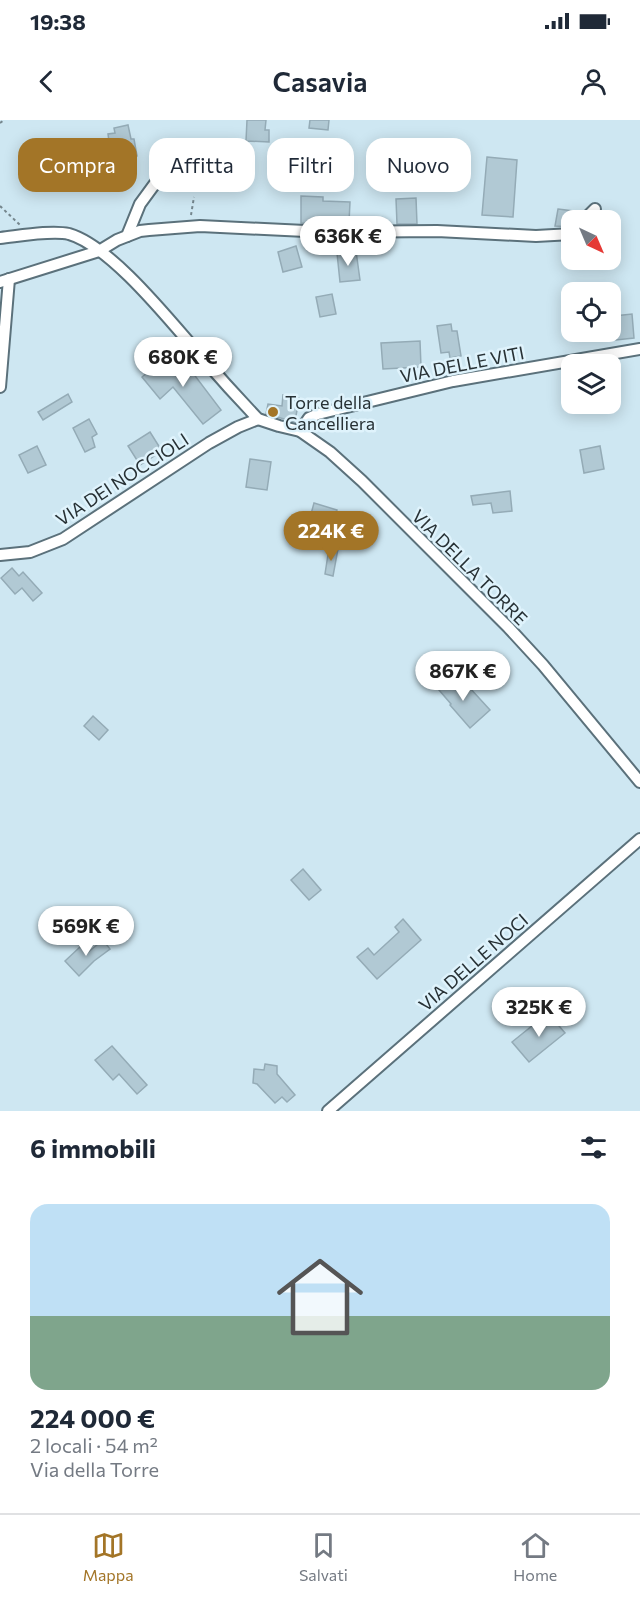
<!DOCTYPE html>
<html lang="it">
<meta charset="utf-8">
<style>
:root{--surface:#fff;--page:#f2f2f3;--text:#1f2937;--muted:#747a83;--line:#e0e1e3;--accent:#a37527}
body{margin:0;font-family:Commissioner,sans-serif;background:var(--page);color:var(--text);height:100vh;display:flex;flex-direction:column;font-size:22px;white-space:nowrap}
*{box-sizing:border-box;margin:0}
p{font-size:20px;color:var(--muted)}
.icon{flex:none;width:33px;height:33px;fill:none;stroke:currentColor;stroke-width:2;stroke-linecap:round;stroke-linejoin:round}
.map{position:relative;height:991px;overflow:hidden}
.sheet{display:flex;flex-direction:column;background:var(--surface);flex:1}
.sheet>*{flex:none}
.top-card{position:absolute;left:18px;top:18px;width:604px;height:54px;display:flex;gap:12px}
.needle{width:39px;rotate:136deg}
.fabs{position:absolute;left:561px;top:90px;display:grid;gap:12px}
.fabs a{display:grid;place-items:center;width:60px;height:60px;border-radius:12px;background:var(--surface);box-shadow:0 3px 15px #0003;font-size:30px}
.price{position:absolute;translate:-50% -51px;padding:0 14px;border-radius:21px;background:#fff;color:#222;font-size:20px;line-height:39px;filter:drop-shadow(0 2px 3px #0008)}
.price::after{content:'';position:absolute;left:50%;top:36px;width:18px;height:14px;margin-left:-9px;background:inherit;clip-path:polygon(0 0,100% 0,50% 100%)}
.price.active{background:var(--accent);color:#fff}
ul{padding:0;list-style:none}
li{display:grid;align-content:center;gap:12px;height:318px;padding:0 30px}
li span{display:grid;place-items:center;height:186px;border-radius:18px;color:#555}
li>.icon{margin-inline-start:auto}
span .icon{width:108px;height:108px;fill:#fffc;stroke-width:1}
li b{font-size:26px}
h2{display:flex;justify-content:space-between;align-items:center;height:72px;padding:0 30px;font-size:26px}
.tag{padding:0 21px;border-radius:18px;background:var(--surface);box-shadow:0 3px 15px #0003;font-size:21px;line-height:54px}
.tag.active{background:var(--accent);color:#fff}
.status{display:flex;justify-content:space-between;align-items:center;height:42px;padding:0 30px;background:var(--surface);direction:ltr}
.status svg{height:16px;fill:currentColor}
header{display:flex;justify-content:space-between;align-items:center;height:78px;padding:0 30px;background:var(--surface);font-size:27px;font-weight:600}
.tabs{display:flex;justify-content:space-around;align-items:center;height:84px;border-top:2px solid var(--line);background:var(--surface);font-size:16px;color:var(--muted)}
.tabs a{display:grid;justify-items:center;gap:3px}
.tabs .active{color:var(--accent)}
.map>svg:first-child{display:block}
.building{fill:#b1c9d4;stroke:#94abb6;stroke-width:1.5}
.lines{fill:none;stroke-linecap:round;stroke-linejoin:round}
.street-casing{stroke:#5b717b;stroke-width:14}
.path{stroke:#75868d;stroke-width:2;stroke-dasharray:3 3;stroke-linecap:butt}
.street{stroke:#fff;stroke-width:10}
.poi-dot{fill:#a37527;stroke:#dff3fc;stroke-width:2}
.labels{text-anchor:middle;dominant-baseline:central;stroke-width:5;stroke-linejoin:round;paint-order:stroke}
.street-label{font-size:18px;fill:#273135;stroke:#dff3fc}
.poi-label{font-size:18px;fill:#273135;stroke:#dff3fc;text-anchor:start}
</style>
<div class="status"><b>19:38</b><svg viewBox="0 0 49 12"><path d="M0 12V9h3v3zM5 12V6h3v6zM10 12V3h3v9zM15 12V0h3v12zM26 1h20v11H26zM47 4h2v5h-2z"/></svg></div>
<header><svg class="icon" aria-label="back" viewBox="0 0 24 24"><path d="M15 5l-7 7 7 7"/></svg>Casavia<svg class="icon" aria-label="person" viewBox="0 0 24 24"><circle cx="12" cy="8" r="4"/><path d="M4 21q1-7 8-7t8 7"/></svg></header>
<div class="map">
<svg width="640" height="991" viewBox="0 0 640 991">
<rect width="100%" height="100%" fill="#cee7f2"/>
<g class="building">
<path d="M247 0H266L265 10H269V22L246 21Z"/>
<path d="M310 0H329L328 10 309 8Z"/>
<path d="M128 5 131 19H134L137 36 130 38V40L117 43 114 28 110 29 108 14 115 13 114 8Z"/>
<path d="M301 20 314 22 312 37 299 35Z"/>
<path d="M187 29 198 37 188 52 177 45V42Z"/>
<path d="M487 37 517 40 513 97 482 95Z"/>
<path d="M301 76 323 77V81L350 82 349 102 322 101V104L301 103Z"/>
<path d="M416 78 417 104H397L396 79Z"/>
<path d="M558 89 581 92 579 100H572V107L555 106Z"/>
<path d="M296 126 302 147 283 152 278 132Z"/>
<path d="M356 131 360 160 340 162 337 133Z"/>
<path d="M332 174 336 194 320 197 316 177Z"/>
<path d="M632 194 634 218 616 220 614 196Z"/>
<path d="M451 204 452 211H457L461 236 450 238 449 232 441 233 437 206Z"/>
<path d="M420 221 421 247 383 249 381 223Z"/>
<path d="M180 236 221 290 203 304 173 267 160 279 142 257 159 243 164 249Z"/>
<path d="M68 274 72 282 43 300 38 292Z"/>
<path d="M283 275 299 278 295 302 266 294 268 284 282 286Z"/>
<path d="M89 299 97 314 92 317 95 327 85 332 73 308Z"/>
<path d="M150 312 162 331 140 345 128 326Z"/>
<path d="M37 326 46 345 28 353 19 335Z"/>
<path d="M600 326 604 349 584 353 580 330Z"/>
<path d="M250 339 271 342 267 370 246 367Z"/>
<path d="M510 371 512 391 493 393 491 383 473 385 471 376Z"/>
<path d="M314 383 337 390 331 411 308 405Z"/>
<path d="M329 428 338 429 333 456 325 454Z"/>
<path d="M12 448 19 456 23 452 42 473 33 481 22 468 15 474 1 458Z"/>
<path d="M443 554 461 574 469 567 490 590 470 608 450 585 451 584 433 563Z"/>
<path d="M93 596 108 610 99 620 84 606Z"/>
<path d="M303 749 321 770 309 780 291 760Z"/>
<path d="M403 799 421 820 377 859 357 837 368 828 374 835 399 812 395 807Z"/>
<path d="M103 820 110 829 94 841 79 856 65 841 81 826 87 833Z"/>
<path d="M548 893 565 913 529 942 512 922Z"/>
<path d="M112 926 147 965 137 974 119 954 113 960 95 940Z"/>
<path d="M265 944 277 946V954L295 975 287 982 282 977 275 983 257 964 253 963 254 949 264 950Z"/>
</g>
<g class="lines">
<defs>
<g id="street">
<path d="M587 100 588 96 595 89"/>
<path d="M127 116 140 84 170 43"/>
<path d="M0 118C19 116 51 110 69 114 111 126 170 201 200 235 219 257 238 278 258 299L279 306 300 311 330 332 362 361 508 507 543 545 640 662"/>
<path d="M0 162 99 131 117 120 140 111 149 110 200 106 326 112 437 111 536 116 572 114"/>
<path d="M0 267 9 159"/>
<path d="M300 311 309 298 318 294 453 261 640 229"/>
<path d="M0 435 30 432 63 419 209 323 238 307 258 299"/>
<path d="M328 991 640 719"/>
</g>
</defs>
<use href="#street" class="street-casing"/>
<g class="path">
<path d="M0 3 4 0"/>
<path d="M0 86 20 105"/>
<path d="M191 95 194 77"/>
</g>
<use href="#street" class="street"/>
</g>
<circle class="poi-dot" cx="273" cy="292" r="6"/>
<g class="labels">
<g class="street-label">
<text transform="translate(462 244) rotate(-11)">VIA DELLE VITI</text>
<text transform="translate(122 359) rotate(-33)">VIA DEI NOCCIOLI</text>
<text transform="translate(470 447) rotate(45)">VIA DELLA TORRE</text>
<text transform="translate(473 842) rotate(-41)">VIA DELLE NOCI</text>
</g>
<g class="poi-label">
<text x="285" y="282">Torre della<tspan x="285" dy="21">Cancelliera</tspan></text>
</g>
</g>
</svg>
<div class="fabs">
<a><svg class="needle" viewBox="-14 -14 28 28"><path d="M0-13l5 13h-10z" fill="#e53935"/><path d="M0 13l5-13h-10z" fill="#747a83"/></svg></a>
<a><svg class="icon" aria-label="locate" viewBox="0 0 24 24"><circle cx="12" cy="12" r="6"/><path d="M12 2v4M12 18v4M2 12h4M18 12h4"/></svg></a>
<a><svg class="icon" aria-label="layers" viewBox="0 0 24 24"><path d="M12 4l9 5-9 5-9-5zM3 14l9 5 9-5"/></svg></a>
</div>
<b class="price" style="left:348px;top:147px">636K €</b>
<b class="price" style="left:183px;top:268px">680K €</b>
<b class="price active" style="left:331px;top:442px">224K €</b>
<b class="price" style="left:463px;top:582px">867K €</b>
<b class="price" style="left:86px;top:837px">569K €</b>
<b class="price" style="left:539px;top:918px">325K €</b>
<div class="top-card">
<a class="tag active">Compra</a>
<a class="tag">Affitta</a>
<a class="tag">Filtri</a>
<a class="tag">Nuovo</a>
</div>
</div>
<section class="sheet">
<h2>6 immobili<svg class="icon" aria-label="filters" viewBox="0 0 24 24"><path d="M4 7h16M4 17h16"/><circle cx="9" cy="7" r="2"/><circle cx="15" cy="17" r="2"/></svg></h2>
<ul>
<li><span style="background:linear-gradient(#bfe0f5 60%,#7fa58c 0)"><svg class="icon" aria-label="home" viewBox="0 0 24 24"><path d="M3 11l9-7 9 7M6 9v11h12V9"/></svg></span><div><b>224 000 €</b><p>2 locali · 54 m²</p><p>Via della Torre</p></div></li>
</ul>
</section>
<nav class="tabs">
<a class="active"><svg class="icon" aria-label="map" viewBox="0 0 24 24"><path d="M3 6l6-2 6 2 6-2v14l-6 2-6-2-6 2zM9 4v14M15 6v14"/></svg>Mappa</a>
<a><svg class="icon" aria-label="saved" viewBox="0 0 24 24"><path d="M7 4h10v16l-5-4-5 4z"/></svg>Salvati</a>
<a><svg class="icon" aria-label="home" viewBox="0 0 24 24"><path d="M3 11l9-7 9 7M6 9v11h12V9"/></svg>Home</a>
</nav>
